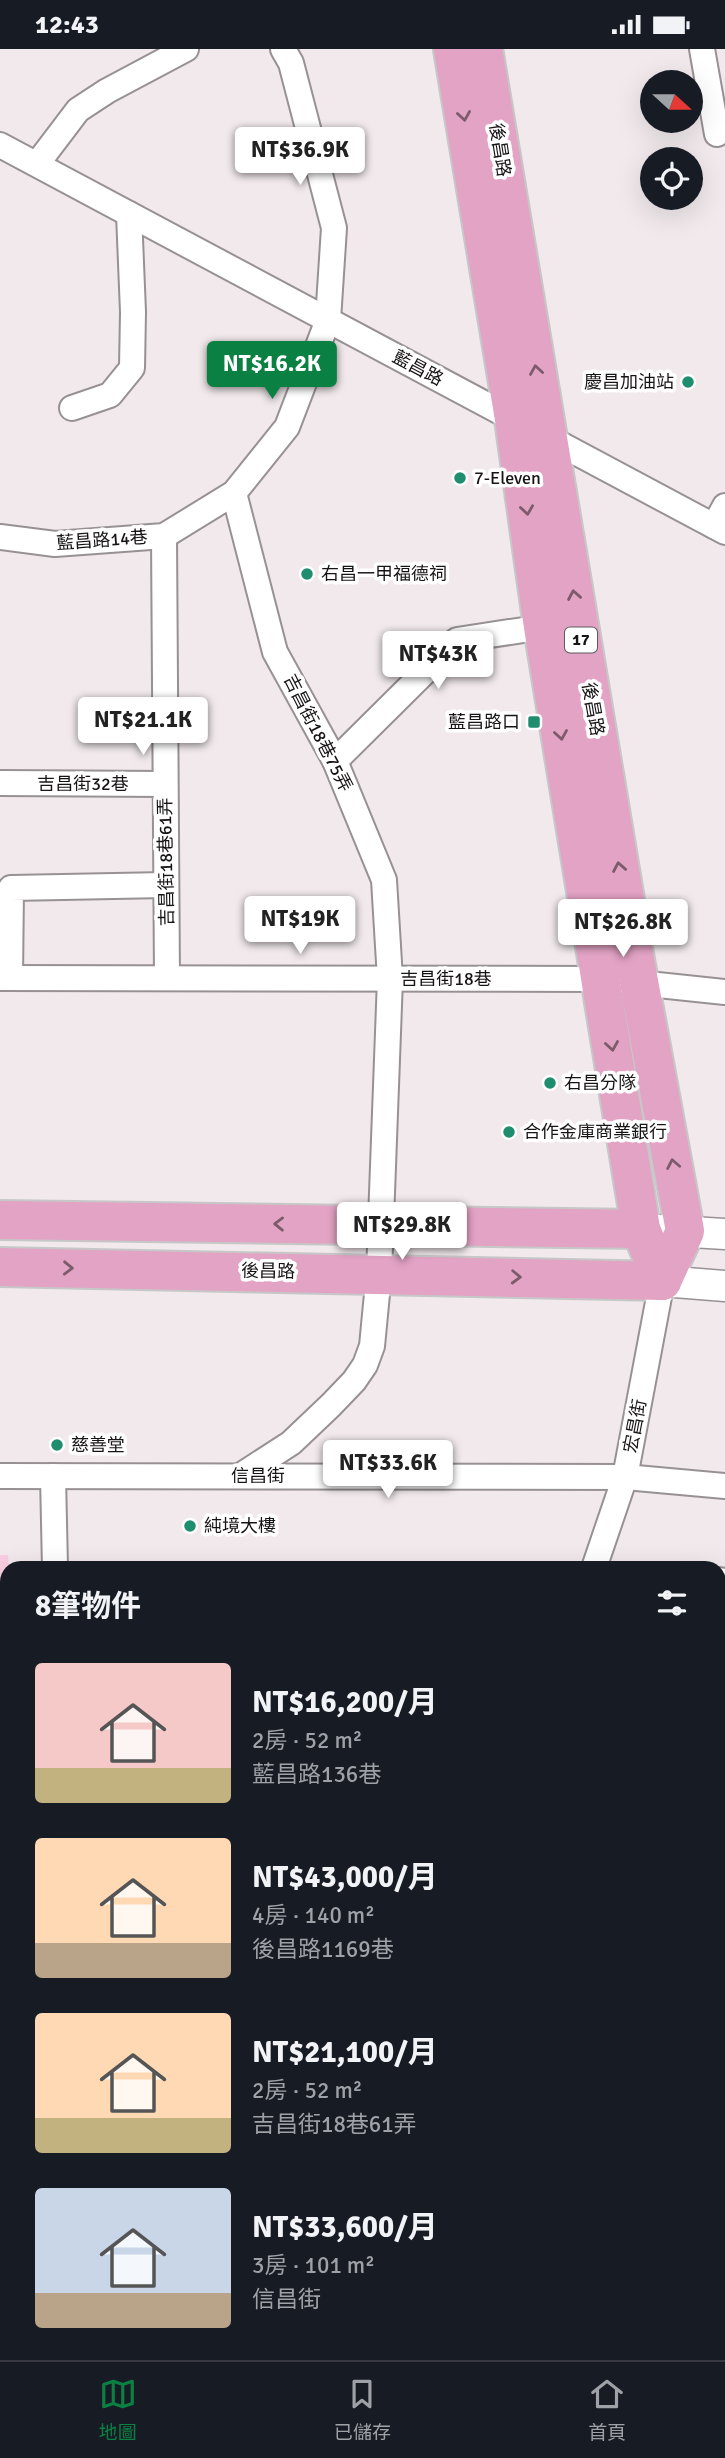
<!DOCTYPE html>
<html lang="zh-TW">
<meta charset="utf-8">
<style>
:root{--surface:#171b24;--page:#242831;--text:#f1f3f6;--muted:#9ea1a6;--line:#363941;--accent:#0b8043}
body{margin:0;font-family:Signika,"Noto Sans TC",sans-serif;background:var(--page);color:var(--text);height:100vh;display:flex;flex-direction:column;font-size:26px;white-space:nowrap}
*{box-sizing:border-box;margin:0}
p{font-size:23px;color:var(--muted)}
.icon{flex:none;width:38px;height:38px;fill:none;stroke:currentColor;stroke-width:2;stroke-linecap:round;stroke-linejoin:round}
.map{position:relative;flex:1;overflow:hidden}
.sheet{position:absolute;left:0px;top:1512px;width:726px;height:800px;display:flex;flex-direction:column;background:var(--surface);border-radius:21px 21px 0 0;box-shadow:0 7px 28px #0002}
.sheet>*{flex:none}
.needle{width:46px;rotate:111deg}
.buttons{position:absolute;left:640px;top:21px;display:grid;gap:14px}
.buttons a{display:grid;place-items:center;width:63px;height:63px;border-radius:50%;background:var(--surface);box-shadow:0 7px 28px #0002;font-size:35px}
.price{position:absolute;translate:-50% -60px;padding:0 16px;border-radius:7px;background:#fff;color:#222;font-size:23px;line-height:46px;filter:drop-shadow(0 2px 4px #0008)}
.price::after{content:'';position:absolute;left:50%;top:42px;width:21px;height:16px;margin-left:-10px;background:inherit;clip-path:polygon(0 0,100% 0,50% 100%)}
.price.selected{background:var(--accent);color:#fff}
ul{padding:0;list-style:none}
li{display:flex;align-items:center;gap:21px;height:175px;padding:0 35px}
li span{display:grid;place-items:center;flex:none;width:196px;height:140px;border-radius:7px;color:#555}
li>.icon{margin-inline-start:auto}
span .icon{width:84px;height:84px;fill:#fffc;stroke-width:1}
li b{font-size:30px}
h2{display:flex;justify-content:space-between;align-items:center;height:84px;padding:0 35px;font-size:30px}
.status{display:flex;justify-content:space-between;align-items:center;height:49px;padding:0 35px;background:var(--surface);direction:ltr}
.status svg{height:19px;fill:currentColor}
.tab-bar{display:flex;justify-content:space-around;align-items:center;height:98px;border-top:2px solid var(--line);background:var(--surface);font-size:19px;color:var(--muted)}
.tab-bar a{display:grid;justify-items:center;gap:4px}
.tab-bar .selected{color:var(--accent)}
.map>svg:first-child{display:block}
.green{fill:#f9cee2}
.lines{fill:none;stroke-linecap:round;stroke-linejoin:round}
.minor-casing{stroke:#989194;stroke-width:28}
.tertiary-casing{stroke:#989194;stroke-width:33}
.primary-casing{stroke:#c7c7c7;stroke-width:42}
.minor{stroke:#fff;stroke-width:24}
.tertiary{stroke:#fff;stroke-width:30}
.primary{stroke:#e2a3c4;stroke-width:38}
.rail-casing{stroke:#847f81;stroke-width:8}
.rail{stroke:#fff;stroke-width:5;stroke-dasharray:16;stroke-linecap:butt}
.oneway{stroke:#7c5c6c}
.poi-dot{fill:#1e8e6f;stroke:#fff;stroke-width:2.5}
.labels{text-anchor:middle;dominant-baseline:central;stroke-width:7;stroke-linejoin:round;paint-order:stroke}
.shield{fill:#fff;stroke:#5d5a5b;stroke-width:2}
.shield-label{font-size:16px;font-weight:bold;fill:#171415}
.street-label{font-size:18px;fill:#171415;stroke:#fff}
.poi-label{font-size:18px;fill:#171415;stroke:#fff;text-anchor:start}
</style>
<div class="status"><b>12:43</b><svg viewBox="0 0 49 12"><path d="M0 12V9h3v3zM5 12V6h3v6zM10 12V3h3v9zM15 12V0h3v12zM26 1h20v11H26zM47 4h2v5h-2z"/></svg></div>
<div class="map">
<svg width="725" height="2311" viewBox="0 0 725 2311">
<rect width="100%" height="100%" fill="#f1e9ec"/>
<g class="green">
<path d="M0 1506H8L9 1519H7V1569L0 1570Z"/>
<path d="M725 1565V2311H0V2231L7 2230V2305H719V1576Z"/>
</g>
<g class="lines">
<defs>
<g id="minor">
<path d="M702 0 717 85"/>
<path d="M0 96 725 483"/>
<path d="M37 115 78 61 107 42 186 0"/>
<path d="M72 359 110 346 132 319 133 263 129 165"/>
<path d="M234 444 275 603 335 712 384 831 390 930 379 1224 372 1297 365 1316 354 1332 331 1356 291 1394 240 1427"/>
<path d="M714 477 725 457"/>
<path d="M164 487 167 929"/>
<path d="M0 488 55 495 164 487 234 444 287 378 328 271 334 179 291 14 283 0"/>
<path d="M335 712 457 591 543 578"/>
<path d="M0 734 165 735"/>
<path d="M0 929 601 930 725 943"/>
<path d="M10 929 11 839 166 836"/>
<path d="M0 1427 625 1428 725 1437"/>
<path d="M53 1427 55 1519"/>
<path d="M594 1519 625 1428 662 1232"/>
<path d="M719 1531 725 1532"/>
<path d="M0 1833 7 1832"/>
<path d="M0 2211 7 2210"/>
</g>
<g id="tertiary">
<path d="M641 1180 725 1185"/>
<path d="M662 1232 725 1237"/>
</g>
<g id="primary">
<path d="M453 0 514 370 543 578 641 1180 662 1232"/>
<path d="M483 0 635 911 685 1182 662 1232"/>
<path d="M0 1171 641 1180"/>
<path d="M0 1218 662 1232"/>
</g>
</defs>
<use href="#minor" class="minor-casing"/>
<use href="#tertiary" class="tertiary-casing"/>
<use href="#primary" class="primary-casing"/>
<use href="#minor" class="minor"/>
<use href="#tertiary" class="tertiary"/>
<use href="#primary" class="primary"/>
<defs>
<path id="rail" d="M0 1656 7 1655"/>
</defs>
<use href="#rail" class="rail-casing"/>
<use href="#rail" class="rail"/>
</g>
<defs><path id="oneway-chevron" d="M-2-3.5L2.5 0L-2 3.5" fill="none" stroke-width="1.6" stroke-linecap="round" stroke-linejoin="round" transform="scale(1.75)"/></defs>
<g class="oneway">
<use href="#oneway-chevron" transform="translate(464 67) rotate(81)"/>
<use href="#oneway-chevron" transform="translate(536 321) rotate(-99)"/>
<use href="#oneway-chevron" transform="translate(527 461) rotate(82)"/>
<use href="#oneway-chevron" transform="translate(574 546) rotate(-100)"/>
<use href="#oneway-chevron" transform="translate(561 686) rotate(81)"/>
<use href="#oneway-chevron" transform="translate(619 818) rotate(-100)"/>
<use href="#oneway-chevron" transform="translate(612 997) rotate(81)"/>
<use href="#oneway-chevron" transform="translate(673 1115) rotate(-101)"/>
<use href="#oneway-chevron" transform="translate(279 1175) rotate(-179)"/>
<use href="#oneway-chevron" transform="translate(68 1219) rotate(1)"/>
<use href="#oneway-chevron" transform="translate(516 1228) rotate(2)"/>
</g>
<g class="poi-dot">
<circle cx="688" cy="333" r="7"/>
<circle cx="460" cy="429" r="7"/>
<circle cx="307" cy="525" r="7"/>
<rect x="527" y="666" width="14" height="14" rx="3.5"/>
<circle cx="550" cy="1034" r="7"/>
<circle cx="509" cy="1083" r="7"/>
<circle cx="57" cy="1396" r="7"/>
<circle cx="190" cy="1477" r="7"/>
</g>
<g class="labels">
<rect class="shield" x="565" y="578.5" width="32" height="25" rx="5"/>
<g class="shield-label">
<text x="581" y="591">17</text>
</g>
<g class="street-label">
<text transform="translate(500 101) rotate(81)">後昌路</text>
<text transform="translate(418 319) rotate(28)">藍昌路</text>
<text transform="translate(102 491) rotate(-4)">藍昌路14巷</text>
<text transform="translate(593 660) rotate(80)">後昌路</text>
<text transform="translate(318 684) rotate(63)">吉昌街18巷75弄</text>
<text x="83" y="735">吉昌街32巷</text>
<text transform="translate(166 813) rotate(-91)">吉昌街18巷61弄</text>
<text x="446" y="930">吉昌街18巷</text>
<text transform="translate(268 1222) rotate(1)">後昌路</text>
<text transform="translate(635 1377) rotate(-79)">宏昌街</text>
<text x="258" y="1427">信昌街</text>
</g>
<g class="poi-label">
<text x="674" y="333" text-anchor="end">慶昌加油站</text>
<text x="474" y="429">7-Eleven</text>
<text x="321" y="525">右昌一甲福德祠</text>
<text x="520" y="673" text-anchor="end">藍昌路口</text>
<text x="564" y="1034">右昌分隊</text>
<text x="523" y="1083">合作金庫商業銀行</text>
<text x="71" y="1396">慈善堂</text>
<text x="204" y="1477">純境大樓</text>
</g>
</g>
</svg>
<div class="buttons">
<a><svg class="needle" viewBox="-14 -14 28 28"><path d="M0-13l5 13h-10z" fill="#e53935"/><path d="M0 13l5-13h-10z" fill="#9ea1a6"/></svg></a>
<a><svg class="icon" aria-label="locate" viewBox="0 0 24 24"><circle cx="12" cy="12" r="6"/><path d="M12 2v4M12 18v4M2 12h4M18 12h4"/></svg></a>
</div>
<b class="price" style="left:300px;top:138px">NT$36.9K</b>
<b class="price selected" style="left:272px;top:352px">NT$16.2K</b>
<b class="price" style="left:438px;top:642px">NT$43K</b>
<b class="price" style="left:143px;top:708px">NT$21.1K</b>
<b class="price" style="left:300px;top:907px">NT$19K</b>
<b class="price" style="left:623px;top:910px">NT$26.8K</b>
<b class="price" style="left:402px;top:1213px">NT$29.8K</b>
<b class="price" style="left:388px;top:1451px">NT$33.6K</b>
<section class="sheet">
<h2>8筆物件<svg class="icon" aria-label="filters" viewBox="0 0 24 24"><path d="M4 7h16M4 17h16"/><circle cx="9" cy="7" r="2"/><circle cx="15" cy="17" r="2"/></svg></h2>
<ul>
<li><span style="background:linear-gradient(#f6c9c9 75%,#c2b280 0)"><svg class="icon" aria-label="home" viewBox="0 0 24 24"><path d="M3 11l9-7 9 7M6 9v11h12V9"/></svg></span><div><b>NT$16,200/月</b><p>2房 · 52 m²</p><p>藍昌路136巷</p></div></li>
<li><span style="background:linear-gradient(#ffd9b3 75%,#b9a48a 0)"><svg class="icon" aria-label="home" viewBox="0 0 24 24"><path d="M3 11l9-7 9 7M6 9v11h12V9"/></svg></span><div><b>NT$43,000/月</b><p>4房 · 140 m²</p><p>後昌路1169巷</p></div></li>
<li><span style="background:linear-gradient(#ffd9b3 75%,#c2b280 0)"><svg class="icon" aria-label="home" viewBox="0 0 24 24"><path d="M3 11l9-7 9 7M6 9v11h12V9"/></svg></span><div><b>NT$21,100/月</b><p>2房 · 52 m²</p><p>吉昌街18巷61弄</p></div></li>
<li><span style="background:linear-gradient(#c9d6e8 75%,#b9a48a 0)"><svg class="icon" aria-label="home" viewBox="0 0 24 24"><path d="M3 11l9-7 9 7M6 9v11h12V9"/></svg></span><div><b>NT$33,600/月</b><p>3房 · 101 m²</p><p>信昌街</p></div></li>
</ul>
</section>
</div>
<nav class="tab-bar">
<a class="selected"><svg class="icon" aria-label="map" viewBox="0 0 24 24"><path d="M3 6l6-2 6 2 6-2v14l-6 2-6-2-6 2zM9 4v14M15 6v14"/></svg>地圖</a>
<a><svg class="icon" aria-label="saved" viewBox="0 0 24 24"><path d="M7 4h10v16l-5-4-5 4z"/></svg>已儲存</a>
<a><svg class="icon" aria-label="home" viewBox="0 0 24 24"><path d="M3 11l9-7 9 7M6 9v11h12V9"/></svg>首頁</a>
</nav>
